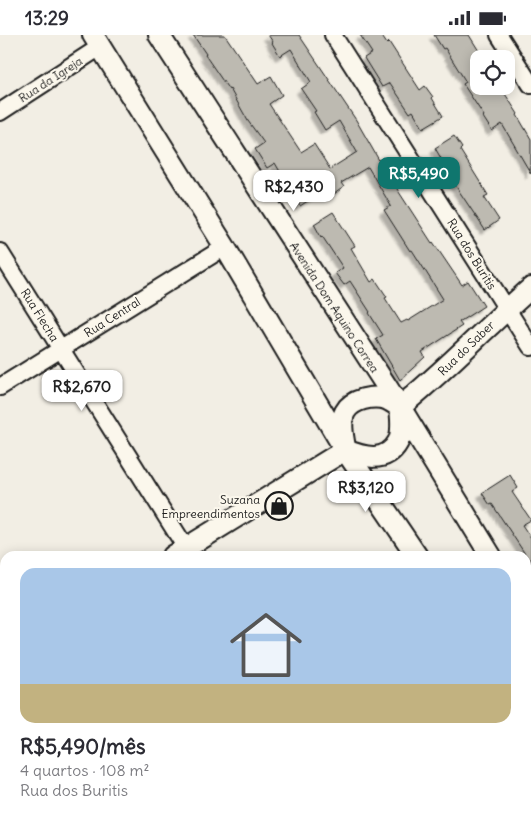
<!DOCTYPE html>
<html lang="pt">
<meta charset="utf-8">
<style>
:root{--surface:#fff;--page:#f7f7f7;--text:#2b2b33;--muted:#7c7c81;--line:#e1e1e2;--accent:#0f766e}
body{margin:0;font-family:Delius,sans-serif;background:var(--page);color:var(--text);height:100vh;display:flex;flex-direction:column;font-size:19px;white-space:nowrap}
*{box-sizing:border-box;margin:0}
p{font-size:16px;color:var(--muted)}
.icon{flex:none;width:28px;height:28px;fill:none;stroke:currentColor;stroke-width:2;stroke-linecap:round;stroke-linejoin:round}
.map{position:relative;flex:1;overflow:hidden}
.drawer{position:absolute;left:0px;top:516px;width:531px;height:276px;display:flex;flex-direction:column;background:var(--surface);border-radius:15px 15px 0 0;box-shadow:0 2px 12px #0003}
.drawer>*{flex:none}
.controls{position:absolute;left:470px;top:15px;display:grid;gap:10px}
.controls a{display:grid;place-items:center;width:45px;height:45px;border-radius:10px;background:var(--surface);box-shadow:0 2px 12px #0003;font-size:25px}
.price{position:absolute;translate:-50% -42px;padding:0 11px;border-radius:10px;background:#fff;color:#222;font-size:16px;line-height:32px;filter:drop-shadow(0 1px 2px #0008)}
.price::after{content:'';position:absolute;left:50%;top:30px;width:15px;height:11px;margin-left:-8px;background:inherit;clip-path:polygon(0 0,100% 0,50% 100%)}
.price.on{background:var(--accent);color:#fff}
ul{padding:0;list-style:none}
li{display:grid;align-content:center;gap:10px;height:265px;padding:0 20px}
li+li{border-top:1px solid var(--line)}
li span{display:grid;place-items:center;height:155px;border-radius:15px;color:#555}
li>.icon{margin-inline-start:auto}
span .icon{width:90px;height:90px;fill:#fffc;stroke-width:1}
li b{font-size:21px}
.status{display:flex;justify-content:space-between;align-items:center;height:35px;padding:0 25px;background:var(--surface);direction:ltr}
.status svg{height:14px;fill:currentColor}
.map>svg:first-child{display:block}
.green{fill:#d2cfc6;stroke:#777671}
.building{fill:#bdbab1;stroke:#1c1c1c;filter:url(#shadow)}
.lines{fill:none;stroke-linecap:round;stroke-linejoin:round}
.minor-casing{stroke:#1c1c1c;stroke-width:20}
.tertiary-casing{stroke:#1c1c1c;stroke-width:24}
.minor{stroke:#fbf7ec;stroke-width:16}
.tertiary{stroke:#fbf7ec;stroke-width:20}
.labels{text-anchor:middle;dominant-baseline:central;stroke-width:4;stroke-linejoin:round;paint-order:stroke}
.street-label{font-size:12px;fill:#1c1c1c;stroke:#fbf7ec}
.poi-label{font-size:12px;fill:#1c1c1c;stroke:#fbf7ec;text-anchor:end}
</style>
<div class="status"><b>13:29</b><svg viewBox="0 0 49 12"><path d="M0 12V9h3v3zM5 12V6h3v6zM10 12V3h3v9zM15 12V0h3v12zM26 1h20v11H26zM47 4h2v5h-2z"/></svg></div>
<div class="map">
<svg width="531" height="792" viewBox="0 0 531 792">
<defs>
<filter id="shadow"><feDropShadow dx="-4.5" dy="4.5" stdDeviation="1" flood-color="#0004"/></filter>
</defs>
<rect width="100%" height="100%" fill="#f2eee4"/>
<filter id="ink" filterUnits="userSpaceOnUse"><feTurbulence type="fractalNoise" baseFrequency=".02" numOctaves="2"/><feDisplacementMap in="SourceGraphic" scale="10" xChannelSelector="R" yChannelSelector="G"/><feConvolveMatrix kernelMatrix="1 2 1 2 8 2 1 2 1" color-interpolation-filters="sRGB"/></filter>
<g filter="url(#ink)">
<path class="green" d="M304 788H367L360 792H307Z"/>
<g class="building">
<path d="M193 0H225L258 49 271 41 282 60 269 69 301 117 314 109 330 134 357 117 339 86 325 95 314 77 316 76 301 54 311 47 291 14 280 21 272 8 273 7 268 0H299L356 85 388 141 390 140 398 153 397 154 432 208 433 207 462 250 468 246 484 271 459 287 462 291 422 317 425 322 400 345 376 304 383 300 369 278 370 277 350 246 344 250 335 238 343 233 322 201 321 202 314 189 333 177 355 211 351 213 371 247 375 244 387 262 385 263 401 288 407 285 408 286 443 264 426 237 412 215 410 216 384 175 391 171 368 132 341 148 344 152 334 159 329 152 300 171 275 128 267 133 255 114 264 108 248 86 230 54 229 55 205 20 206 19Z"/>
<path d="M360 0H381L387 9 389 7 420 55 425 51 433 62 432 63 443 81 423 93 413 76 410 78 390 48 382 52 364 23 372 18Z"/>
<path d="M434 0H469L484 24H479V51H500L518 79 517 80 531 104V139L502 89 492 96 483 82 484 81 463 49 466 47 445 13 443 14Z"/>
<path d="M454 101 462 113 460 115 488 160 484 162 499 185 485 195 447 138 449 137 435 113Z"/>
<path d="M510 440 518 453 512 457 531 485 522 490 531 503V528L492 469 490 470 482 458Z"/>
</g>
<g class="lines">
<defs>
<g id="minor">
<path d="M333 0 531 312"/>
<path d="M499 0 531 50"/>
<path d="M0 77 100 12"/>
<path d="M0 217 191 521"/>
<path d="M0 352 225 212"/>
<path d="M0 579 5 587"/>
<path d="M130 788 133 792"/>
<path d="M272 788 275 792"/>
<path d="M431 788 434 792"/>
<path d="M183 792 191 788"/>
</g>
<g id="tertiary">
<path d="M93 0 225 212 345 415 417 521"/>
<path d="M159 0 400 372 491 521"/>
<path d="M400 372C446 335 486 292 531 253"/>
<path d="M345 412C343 402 340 386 345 377 352 364 373 360 386 364 391 366 396 370 400 372"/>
<path d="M345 415C363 422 386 429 398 407 403 398 401 382 400 372"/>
<path d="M173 521 345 415"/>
<path d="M526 580 531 588"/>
<path d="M0 633 5 630"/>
<path d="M526 689 531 697"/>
</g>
</defs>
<use href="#minor" class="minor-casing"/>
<use href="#tertiary" class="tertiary-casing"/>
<use href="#minor" class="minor"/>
<use href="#tertiary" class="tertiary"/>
</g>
</g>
<defs>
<symbol id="shop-ring" viewBox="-11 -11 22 22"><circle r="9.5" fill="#fbf7ec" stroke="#1c1c1c" stroke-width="1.5"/><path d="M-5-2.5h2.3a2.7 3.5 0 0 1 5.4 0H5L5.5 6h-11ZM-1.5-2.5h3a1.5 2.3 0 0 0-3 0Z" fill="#1c1c1c"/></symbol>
</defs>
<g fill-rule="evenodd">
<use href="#shop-ring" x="263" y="455" width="32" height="32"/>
</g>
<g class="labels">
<g class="street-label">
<text transform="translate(50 44) rotate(-33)">Rua da Igreja</text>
<text transform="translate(472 219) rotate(58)">Rua dos Buritis</text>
<text transform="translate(335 272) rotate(57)">Avenida Dom Aquino Correa</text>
<text transform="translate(40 280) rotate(58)">Rua Flecha</text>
<text transform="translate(112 282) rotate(-32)">Rua Central</text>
<text transform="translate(466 313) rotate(-44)">Rua do Saber</text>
</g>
<g class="poi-label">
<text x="260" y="464">Suzana<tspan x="260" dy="14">Empreendimentos</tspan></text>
</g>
</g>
</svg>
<div class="controls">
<a><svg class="icon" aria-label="locate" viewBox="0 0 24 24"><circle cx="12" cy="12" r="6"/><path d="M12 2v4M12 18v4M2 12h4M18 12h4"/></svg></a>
</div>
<b class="price on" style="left:419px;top:164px">R$5,490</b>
<b class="price" style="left:294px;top:177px">R$2,430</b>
<b class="price" style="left:82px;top:377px">R$2,670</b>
<b class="price" style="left:366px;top:478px">R$3,120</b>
<section class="drawer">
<ul>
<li><span style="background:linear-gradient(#a9c7e8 75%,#c2b280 0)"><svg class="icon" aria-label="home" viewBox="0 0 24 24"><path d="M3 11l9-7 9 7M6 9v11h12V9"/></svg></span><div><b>R$5,490/mês</b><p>4 quartos · 108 m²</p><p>Rua dos Buritis</p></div></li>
</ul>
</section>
</div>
